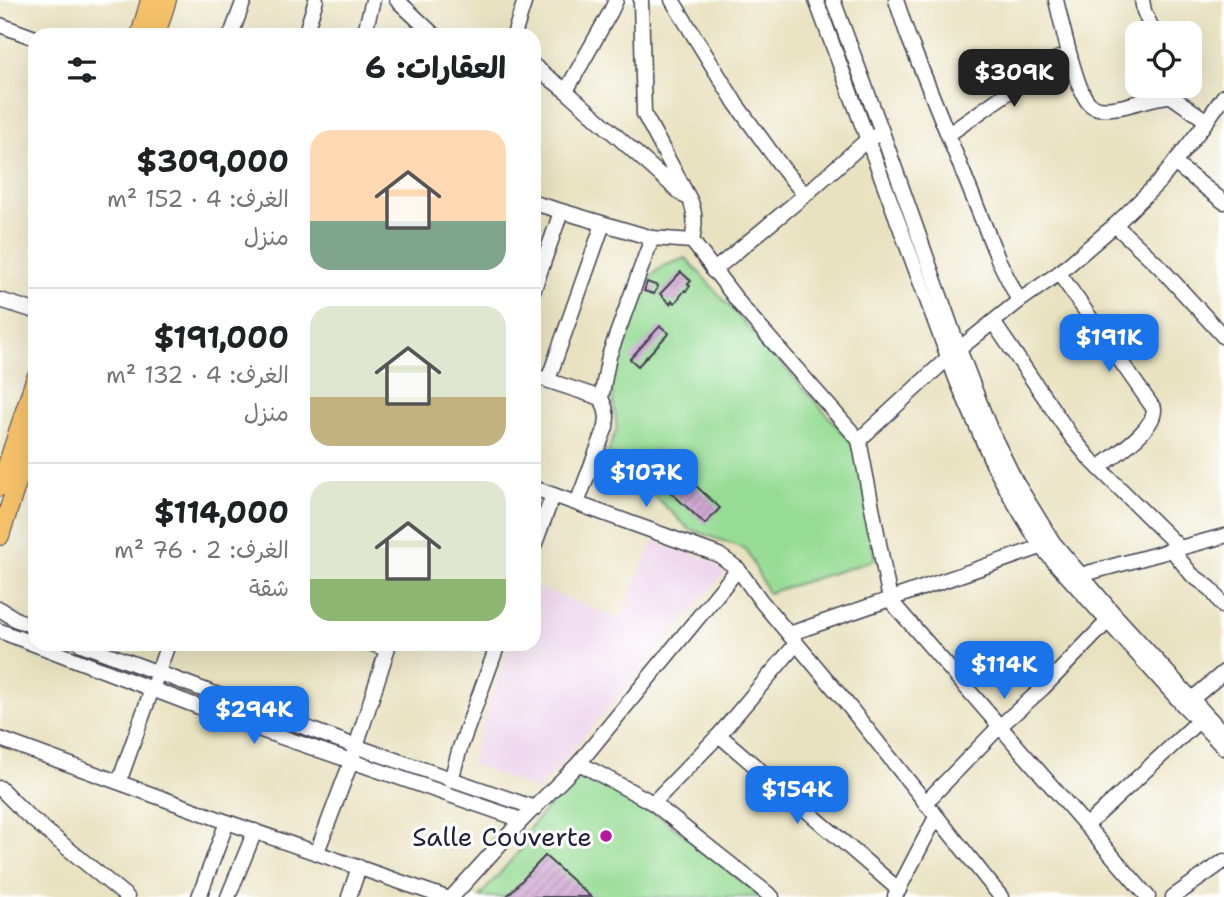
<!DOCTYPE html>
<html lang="ar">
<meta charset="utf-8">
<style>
:root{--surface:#fff;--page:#f2f2f2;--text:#202124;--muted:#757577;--line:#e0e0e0;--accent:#1a73e8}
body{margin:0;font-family:"Shantell Sans","Playpen Sans Arabic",sans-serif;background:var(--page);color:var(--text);direction:rtl;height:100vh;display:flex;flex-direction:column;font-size:26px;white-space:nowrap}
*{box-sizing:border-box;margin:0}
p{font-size:23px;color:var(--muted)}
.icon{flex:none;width:38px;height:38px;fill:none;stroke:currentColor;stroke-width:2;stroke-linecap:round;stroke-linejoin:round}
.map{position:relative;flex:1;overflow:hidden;direction:ltr}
.drawer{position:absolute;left:28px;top:28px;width:513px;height:623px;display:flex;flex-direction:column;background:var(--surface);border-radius:21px;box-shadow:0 7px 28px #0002;direction:rtl}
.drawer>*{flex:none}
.tools{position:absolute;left:1125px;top:21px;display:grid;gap:14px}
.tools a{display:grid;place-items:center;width:77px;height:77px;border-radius:14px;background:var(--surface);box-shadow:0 7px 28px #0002;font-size:35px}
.price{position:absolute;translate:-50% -60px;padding:0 16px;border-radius:14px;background:var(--accent);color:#fff;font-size:23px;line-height:46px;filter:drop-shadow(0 2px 4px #0008)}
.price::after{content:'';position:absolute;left:50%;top:42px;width:21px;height:16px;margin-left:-10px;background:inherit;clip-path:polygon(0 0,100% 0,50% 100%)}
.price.current{background:#222;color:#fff}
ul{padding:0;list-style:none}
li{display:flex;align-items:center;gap:21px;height:175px;padding:0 35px}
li+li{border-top:2px solid var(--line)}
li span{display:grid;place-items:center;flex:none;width:196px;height:140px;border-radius:21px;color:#555}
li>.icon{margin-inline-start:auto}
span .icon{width:84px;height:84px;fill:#fffc;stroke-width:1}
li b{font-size:30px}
h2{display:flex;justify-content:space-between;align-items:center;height:84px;padding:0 35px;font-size:30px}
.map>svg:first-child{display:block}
.built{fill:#ecd1ea}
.green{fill:#97dc95;stroke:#5c7f68;stroke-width:2}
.building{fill:url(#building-hatch)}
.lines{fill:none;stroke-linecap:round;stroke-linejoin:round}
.minor-casing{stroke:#403f4f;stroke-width:17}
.major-casing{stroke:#403f4f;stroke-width:20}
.minor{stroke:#fff;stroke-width:14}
.major{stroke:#f5c16b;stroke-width:18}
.poi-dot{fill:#b5179e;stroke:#fff;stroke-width:2.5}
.labels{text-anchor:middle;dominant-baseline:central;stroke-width:6;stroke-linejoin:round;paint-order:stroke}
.poi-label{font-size:26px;fill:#22223b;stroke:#fff;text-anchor:end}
</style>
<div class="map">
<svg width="1224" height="897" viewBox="0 0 1224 897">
<defs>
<pattern id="building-hatch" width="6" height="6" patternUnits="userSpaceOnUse" patternTransform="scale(1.75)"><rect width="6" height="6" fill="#cfa6d2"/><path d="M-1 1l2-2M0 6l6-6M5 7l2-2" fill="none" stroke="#a887ac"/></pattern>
</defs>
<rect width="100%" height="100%" fill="#fff"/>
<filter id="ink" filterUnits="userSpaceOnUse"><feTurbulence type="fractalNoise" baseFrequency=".0143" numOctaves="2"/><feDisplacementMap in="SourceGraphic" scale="14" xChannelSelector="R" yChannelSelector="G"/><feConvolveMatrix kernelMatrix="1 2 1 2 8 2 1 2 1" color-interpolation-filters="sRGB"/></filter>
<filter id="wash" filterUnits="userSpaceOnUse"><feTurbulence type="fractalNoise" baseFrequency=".00686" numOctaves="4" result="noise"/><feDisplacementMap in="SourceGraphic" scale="28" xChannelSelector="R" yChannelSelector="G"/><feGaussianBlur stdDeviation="1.57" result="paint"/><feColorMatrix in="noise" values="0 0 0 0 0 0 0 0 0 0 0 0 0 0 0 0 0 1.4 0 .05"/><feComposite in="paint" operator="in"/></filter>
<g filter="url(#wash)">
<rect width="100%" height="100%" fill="#e8e2c0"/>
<path class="built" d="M653 541 713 561 725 573 537 791 470 763 510 644H534V586L620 619Z"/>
<g class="green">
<path d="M686 258 858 449 875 560 768 593 746 549 689 529 608 452 617 428 611 383 650 277 663 266Z"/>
<path d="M587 775 654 813 692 841 762 897H479L529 840 526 837 528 834 526 832 573 779Z"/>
</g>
<g id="blocks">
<g class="building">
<path d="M681 272 691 281 688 284 690 286 686 291 685 290 675 303 672 301 670 304 660 294Z"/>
<path d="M647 282 658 286 654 294 644 291Z"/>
<path d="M660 326 669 333 638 366 630 359Z"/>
<path d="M655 448 720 508 705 524 640 464Z"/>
<path d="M545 856 591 897H506Z"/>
</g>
</g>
</g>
<g filter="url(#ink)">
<use href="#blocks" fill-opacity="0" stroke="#403f4f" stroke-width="2"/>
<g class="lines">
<defs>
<g id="minor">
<path d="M397 0 434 35"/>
<path d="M641 0 644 114 691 202C696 216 695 226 692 241L743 308 859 440 890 600 1148 897"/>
<path d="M672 0 736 104 784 170 805 195"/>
<path d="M816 0 957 381 994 466 1011 497 1041 547 1184 706 1224 748"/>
<path d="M833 0 882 132 959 349 990 429 1016 482 1053 542 1114 614 1224 734"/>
<path d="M896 0 908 36 998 259 1019 301"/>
<path d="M1056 0C1061 20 1076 91 1089 103 1091 106 1095 107 1098 108 1122 111 1145 98 1168 96H1171L1207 121"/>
<path d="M1142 0 1144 11 1154 33"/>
<path d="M0 25 35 38"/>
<path d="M231 35 244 0"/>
<path d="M305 35 316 0"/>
<path d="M364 35 373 0"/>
<path d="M514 35 525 0"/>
<path d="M534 66 566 91 684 196"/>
<path d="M566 91 611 11 616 0"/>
<path d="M949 134 1048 64 1059 58 1070 56"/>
<path d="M1174 163 1224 202"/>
<path d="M534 203 652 238 692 241"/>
<path d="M1115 225 1158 265 1224 337"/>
<path d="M713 271 805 195 867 140 875 136"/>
<path d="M1059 273 1154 409C1155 430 1114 455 1099 468"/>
<path d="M534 289 561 212"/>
<path d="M0 300 35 311"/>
<path d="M993 322 1071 436 1090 459 1180 548"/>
<path d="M534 376 601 398"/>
<path d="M548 380 603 224"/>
<path d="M859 440 949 357 1019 301 1059 273 1115 225 1160 181 1200 130 1224 96"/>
<path d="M534 488 719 555 738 569 761 601 843 699 1001 897"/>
<path d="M577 503 606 427 607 417 605 407 601 398 609 356 652 238"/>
<path d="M534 546 553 495"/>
<path d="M1172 550 1192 575 1210 588 1224 607"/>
<path d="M1073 577 1224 536"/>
<path d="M0 609 17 620 35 626"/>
<path d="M0 631 241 723 522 820"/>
<path d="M789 634 1041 547"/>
<path d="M81 644 355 746 535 808"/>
<path d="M372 644 387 649"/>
<path d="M1185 705 1224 672"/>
<path d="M719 735 899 890"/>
<path d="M0 739 227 822 444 897"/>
<path d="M579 763 653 803 772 897"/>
<path d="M451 780 460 748 498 644"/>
<path d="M119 782 168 644"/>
<path d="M0 788 27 815 127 897"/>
<path d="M653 803 719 735 796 644"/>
<path d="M925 803 999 727 1043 688 1107 622"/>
<path d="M1087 825 1205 715"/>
<path d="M317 852 351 762 389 644"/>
<path d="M895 896 936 817"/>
<path d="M199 897 227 822"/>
<path d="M228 897 255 831"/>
<path d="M349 897 359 867"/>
<path d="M452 897 522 820 579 763 738 569"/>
<path d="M1173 897 1224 861"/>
</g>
<g id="major">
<path d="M140 35 150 0"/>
<path d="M156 35 167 0"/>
<path d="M0 487 35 379"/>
<path d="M0 536 35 427"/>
</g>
</defs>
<use href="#minor" class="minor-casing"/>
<use href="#major" class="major-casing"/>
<use href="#minor" class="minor"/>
<use href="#major" class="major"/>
</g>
</g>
<circle class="poi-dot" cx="606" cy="836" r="7"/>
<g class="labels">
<g class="poi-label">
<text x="592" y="836">Salle Couverte</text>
</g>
</g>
</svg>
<div class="tools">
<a><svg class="icon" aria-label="locate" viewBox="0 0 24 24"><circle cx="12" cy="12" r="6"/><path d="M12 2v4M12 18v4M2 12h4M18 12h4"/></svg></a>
</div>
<b class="price current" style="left:1014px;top:109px">$309K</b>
<b class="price" style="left:1109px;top:374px">$191K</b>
<b class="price" style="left:646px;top:509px">$107K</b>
<b class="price" style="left:1004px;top:701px">$114K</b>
<b class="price" style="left:254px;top:746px">$294K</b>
<b class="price" style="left:797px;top:826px">$154K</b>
<section class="drawer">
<h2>العقارات: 6<svg class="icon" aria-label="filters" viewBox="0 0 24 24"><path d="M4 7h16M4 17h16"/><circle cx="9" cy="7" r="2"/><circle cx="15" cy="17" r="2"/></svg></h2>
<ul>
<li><span style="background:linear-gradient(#ffd9b3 65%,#7fa58c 0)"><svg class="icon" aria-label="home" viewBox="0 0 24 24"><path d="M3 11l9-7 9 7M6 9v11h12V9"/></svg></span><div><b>$309,000</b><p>الغرف: 4 · 152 m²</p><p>منزل</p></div></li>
<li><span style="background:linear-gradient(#dfe7d0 65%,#c2b280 0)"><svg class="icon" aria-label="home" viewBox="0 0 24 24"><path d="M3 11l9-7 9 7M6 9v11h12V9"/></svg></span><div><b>$191,000</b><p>الغرف: 4 · 132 m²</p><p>منزل</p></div></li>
<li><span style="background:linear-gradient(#dfe7d0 70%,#8fb573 0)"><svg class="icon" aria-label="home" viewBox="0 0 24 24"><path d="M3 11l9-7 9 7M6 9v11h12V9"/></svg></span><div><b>$114,000</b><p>الغرف: 2 · 76 m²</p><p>شقة</p></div></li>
</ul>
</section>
</div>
